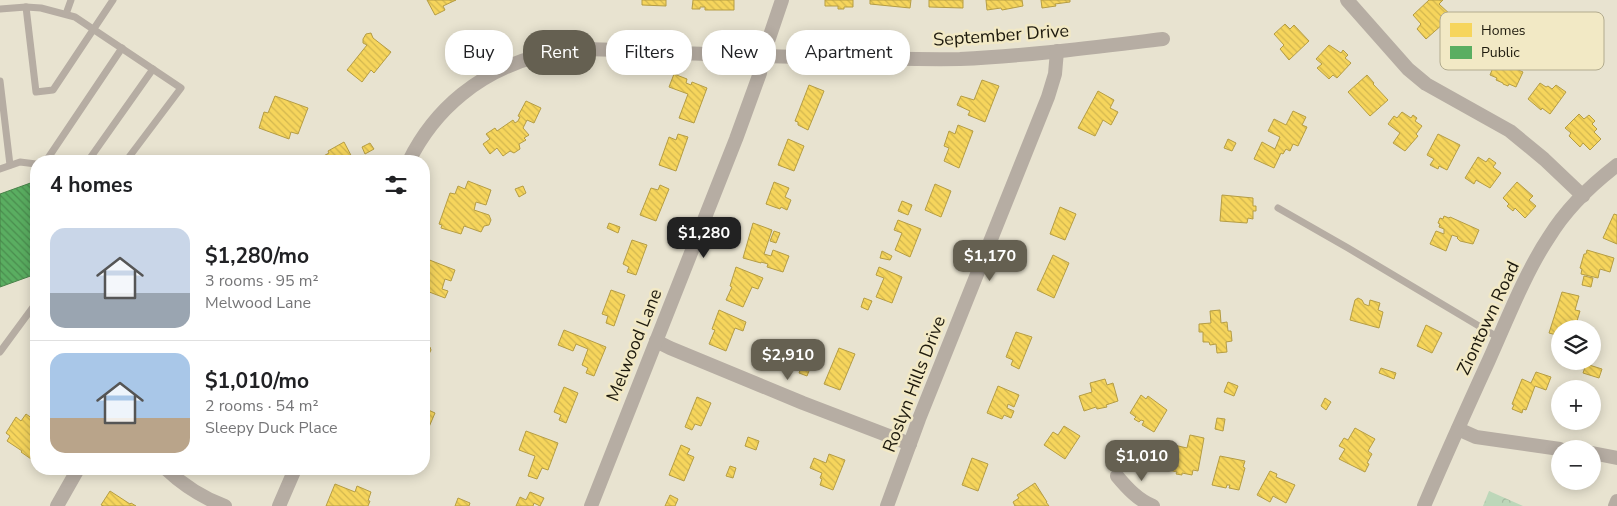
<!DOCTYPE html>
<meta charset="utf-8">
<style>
:root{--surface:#fff;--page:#f2f2f2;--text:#202124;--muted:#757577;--line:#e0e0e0;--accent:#656051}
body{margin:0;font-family:"Nunito Sans",sans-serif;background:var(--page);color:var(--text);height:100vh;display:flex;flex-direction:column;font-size:19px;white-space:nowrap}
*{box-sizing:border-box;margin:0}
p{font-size:16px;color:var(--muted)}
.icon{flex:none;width:28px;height:28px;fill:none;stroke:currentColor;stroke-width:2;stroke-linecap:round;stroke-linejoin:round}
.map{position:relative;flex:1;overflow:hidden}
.details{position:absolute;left:30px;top:155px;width:400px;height:320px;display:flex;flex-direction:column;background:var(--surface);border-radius:20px;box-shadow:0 2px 12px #0003}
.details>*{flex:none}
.guide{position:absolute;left:445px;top:30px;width:475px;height:45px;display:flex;gap:10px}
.controls{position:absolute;left:1551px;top:320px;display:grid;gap:10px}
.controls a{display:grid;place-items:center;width:50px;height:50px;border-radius:50%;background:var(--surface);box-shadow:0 2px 12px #0003;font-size:25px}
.price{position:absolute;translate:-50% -42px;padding:0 11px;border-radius:10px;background:var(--accent);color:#fff;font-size:16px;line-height:32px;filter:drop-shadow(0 1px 2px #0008)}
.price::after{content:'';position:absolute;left:50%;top:30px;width:15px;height:11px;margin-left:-8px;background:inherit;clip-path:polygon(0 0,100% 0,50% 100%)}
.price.active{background:#222;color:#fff}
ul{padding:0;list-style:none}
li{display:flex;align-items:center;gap:15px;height:125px;padding:0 20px}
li+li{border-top:1px solid var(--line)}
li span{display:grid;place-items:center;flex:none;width:140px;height:100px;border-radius:15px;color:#555}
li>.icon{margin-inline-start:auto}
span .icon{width:60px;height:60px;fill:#fffc;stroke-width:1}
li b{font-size:21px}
h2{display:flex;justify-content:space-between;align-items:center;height:60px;padding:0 20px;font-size:21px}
.chip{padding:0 18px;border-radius:20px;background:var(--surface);box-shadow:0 2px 12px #0003;font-size:18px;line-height:45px}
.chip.active{background:var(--accent);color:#fff}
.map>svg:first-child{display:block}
.forest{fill:url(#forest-crowns)}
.homes{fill:url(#homes-back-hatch);stroke:#b59d44}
.public{fill:url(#public-back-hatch);stroke:#488248}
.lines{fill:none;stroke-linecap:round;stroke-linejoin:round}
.lane{stroke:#b6ada3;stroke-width:7}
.street{stroke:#b6ada3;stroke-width:14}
.labels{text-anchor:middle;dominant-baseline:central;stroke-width:5;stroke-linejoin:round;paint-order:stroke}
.street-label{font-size:18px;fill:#1e1a0d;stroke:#f2e9c5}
.key{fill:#f2e9c5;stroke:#b2ab8e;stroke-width:1}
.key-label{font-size:14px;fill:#1e1a0d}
</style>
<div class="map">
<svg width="1617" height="506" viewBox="0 0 1617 506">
<defs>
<pattern id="forest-crowns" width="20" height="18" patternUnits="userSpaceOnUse" patternTransform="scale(1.25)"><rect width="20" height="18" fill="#bdd7b9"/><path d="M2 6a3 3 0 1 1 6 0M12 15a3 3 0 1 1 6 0" fill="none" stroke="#a2b89e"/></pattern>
<pattern id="homes-back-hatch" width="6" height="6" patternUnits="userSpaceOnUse" patternTransform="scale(1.25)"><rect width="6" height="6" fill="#f6d55c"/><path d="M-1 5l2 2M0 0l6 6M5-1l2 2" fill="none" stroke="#d2b64f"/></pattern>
<pattern id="public-back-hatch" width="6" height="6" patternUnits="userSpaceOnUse" patternTransform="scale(1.25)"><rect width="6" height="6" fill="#5aae61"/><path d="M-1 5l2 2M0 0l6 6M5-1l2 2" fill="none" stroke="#4a8d4e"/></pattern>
</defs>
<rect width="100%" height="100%" fill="#e8e3d0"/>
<path class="forest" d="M1489 491 1523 506H1483Z"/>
<g class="homes">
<path d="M427 0H456L443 6 445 10 435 15Z"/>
<path d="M642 0H666V6L642 5Z"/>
<path d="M693 0H734V10H705V7H700V9H692Z"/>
<path d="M825 0H853V7H844V9H838V6H825Z"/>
<path d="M870 0H911L910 8 870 4Z"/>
<path d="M929 0H963V8L929 7Z"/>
<path d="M986 0H1022L1023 6 1002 10 1001 8 987 10Z"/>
<path d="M1041 0H1070V2L1055 4 1056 6 1042 8Z"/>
<path d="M1429 0H1443L1439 4 1452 16 1426 39 1417 29 1421 24 1413 15Z"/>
<path d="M1285 24 1290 29 1294 25 1309 41 1289 60 1280 49 1284 45 1274 34Z"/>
<path d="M371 33 373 38 391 52 374 73 371 70 362 82 347 70 367 45 363 43V39L366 34Z"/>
<path d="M1503 43 1515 48 1508 65 1523 72 1516 87 1509 84 1508 86 1503 84V83L1496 80 1497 78 1490 75Z"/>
<path d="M1329 45 1341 53 1343 50 1348 55 1345 58 1351 63 1337 78 1333 75 1329 79 1317 68 1322 64 1316 59Z"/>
<path d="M674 74 687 79 686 83 691 85 692 82 707 88 694 123 679 118 688 94 669 87Z"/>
<path d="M1367 75 1374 83 1373 84 1388 100 1370 116 1348 92Z"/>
<path d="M982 80 999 86 985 122 968 115 970 111 957 105 961 96 974 100Z"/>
<path d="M1540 83 1546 87 1548 86 1552 89 1556 85 1566 92 1550 114 1542 108 1541 110 1528 99Z"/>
<path d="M809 85 824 91 808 130 798 125V122L795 121Z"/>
<path d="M1098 91 1114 100 1110 108 1118 112 1111 125 1103 120 1095 136 1078 128Z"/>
<path d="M275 96 308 108 298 134 291 132 289 139 259 128 264 112 268 113Z"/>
<path d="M526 101 541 108 534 123 527 120 523 128 529 135 524 138 526 140 519 144 520 149 514 153 510 151 503 156 497 148 490 154 483 144 490 139 486 134 495 128 497 131 513 120 515 123 518 121 520 117 518 116Z"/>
<path d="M1293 111 1306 117 1302 125 1307 127 1298 146 1293 144 1290 151 1286 149 1283 154 1281 153 1274 168 1254 159 1262 142 1275 149 1280 137 1268 131 1274 119 1286 125Z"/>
<path d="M1402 112 1411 118 1413 115 1417 118 1415 121 1422 126 1416 134 1418 136 1405 151 1393 143 1400 133 1388 124 1394 116 1397 118Z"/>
<path d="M1579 114 1584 119 1589 115 1595 121 1592 124 1597 129 1594 132 1601 139 1590 150 1583 143 1580 147 1569 136 1571 133 1565 128Z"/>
<path d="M958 125 973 131 959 168 944 161 949 148 944 146 949 131 955 134Z"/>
<path d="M678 134 688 137 676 171 659 165 669 137 676 140Z"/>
<path d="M1438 134 1460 145 1447 170 1439 166 1438 169 1430 165 1434 159 1427 155Z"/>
<path d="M788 139 804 146 794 171 778 165Z"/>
<path d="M1228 139 1236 143 1232 151 1224 148Z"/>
<path d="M344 142 354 161H319L318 159 329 153 328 151Z"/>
<path d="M370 143 374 149 365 154 362 147Z"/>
<path d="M1478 157 1486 162 1489 158 1496 163 1493 167 1501 173 1490 188 1476 180 1474 184 1465 178Z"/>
<path d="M468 181 491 190 486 205 476 202 474 210 489 215 491 220 489 225 484 226 481 232 464 226 461 234 441 228 442 225 439 224 450 193 455 194 458 186 465 189Z"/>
<path d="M774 182 789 188 785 197 791 200 787 210 781 207 780 209 766 204Z"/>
<path d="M1517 182 1533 196 1529 200 1536 206 1525 218 1515 208 1513 211 1507 206 1509 204 1503 198Z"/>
<path d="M935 184 951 191 941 217 925 210Z"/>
<path d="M660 185 669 189 656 221 640 215 651 188 658 190Z"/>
<path d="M523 186 526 193 519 197 515 189Z"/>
<path d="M1222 195 1253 198V206H1256V211H1253V219L1248 218 1247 223 1220 221Z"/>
<path d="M902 201 912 205 908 215 898 211Z"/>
<path d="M1060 207 1076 214 1065 240 1050 234Z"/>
<path d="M1614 214 1617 215V244L1603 238Z"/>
<path d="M1444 216 1449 218 1450 217 1479 230 1473 244 1460 241 1457 238 1458 237 1452 235 1446 251 1430 244 1436 231 1444 234V229L1439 227 1440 224 1438 223 1440 218 1443 219Z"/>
<path d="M898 220 921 229 910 257 895 250 902 233 894 230Z"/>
<path d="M609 223 620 227 618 233 607 228Z"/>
<path d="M753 223 772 230 764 254 771 256 773 250 789 256 783 272 767 267 768 264 761 262V263L743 258Z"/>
<path d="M774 231 780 233 776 243 770 241Z"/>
<path d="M632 240 647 245 636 275 627 272 629 267 623 264Z"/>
<path d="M1587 250 1614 258 1610 272 1600 269 1598 278 1581 274 1582 269 1580 268 1584 254H1586Z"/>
<path d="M882 251 892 256 890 260 880 258Z"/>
<path d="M1053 255 1069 263 1054 298 1037 290Z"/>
<path d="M427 259 455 270 451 281 445 279 442 289 448 291 445 298 424 290V268Z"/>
<path d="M736 267 763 278 758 289 752 287 743 307 726 300 732 287 730 286Z"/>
<path d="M879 267 902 277 892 303 876 297 884 278 876 275Z"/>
<path d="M1584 276 1593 278 1591 287 1582 285Z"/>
<path d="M611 290 625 295 614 326 606 323 608 316 602 314Z"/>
<path d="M1562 292 1579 296 1575 310 1580 311 1577 321 1580 322 1578 329H1560V336L1549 333Z"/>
<path d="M864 298 872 301 868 310 861 307Z"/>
<path d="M1358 298 1362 300 1364 304 1369 306 1370 300 1380 303 1378 310 1383 312 1379 328 1350 320 1355 300Z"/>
<path d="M719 310 746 322 743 331 735 328 726 351 709 344 715 330 712 329Z"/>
<path d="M1220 310 1221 323 1227 322 1228 331H1231L1232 341 1226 342 1227 352 1217 353 1216 344 1210 345 1209 342H1203V332H1199V324L1211 323 1210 311Z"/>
<path d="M1426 325 1442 333 1432 353 1417 346Z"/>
<path d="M564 330 606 347 594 376 586 373 588 368 582 365 588 349 576 344 573 351 558 345Z"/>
<path d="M1016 332 1032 337 1019 369 1011 365 1013 360 1006 357Z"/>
<path d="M424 337 427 339 425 345 430 347 431 350 429 354 425 355 424 360Z"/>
<path d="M839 348 855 354 840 390 824 384Z"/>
<path d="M803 362 811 366 807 376 799 373Z"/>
<path d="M1586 364 1602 369 1599 378 1583 373Z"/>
<path d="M1381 368 1396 373 1394 379 1379 373Z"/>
<path d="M1536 372 1551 377 1546 390 1535 386 1526 410 1523 409 1522 413 1512 409 1514 405 1512 404 1522 379 1531 383Z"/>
<path d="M1105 379 1107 385 1113 383 1118 401 1106 405 1107 407 1097 409 1096 407 1084 411 1079 396 1092 392 1090 383Z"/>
<path d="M1228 382 1238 386 1234 396 1224 392Z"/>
<path d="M998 386 1019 395 1014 407 1008 404 1007 408 1014 411 1011 418 1004 415 1002 419 987 413Z"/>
<path d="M564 387 578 393 566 423 559 420 561 415 554 412Z"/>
<path d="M1141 395 1146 399 1148 396 1167 410 1154 432 1142 425 1144 421 1141 420 1139 422 1134 419 1136 417 1130 413Z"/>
<path d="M697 397 711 403 701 426 695 424 692 430 685 427Z"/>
<path d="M1325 398 1331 402 1326 410 1321 406Z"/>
<path d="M424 408 435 413 429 427 424 425Z"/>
<path d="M26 414 36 421V440L35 439 32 443 36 446V451L31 459 21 452 22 451 7 441 10 436 6 433 16 417 21 421Z"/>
<path d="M1217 418 1225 419 1223 431 1215 429Z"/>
<path d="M1064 426 1080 436 1065 459 1044 445 1053 432 1058 435Z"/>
<path d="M1355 428 1375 439 1368 451 1372 454 1367 463 1369 464 1365 472 1339 459 1345 449 1339 446 1344 438 1348 440Z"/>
<path d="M526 431 558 443 548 470 542 468 537 479 528 476 535 456 519 450Z"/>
<path d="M1190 435 1204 438 1198 471 1193 470 1192 475 1182 473V475L1176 474 1177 472 1168 470 1174 445 1187 448Z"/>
<path d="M748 437 759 441 756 450 745 446Z"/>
<path d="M681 445 690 449 687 454 694 457 684 481 669 475Z"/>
<path d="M829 454 845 460 833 490 820 485 822 479 820 478 822 473 810 468 814 458 826 463Z"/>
<path d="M1220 456 1245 461 1243 467 1245 468 1239 490 1229 488 1230 485H1227L1226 488 1212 485Z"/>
<path d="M972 458 988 464 978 491 962 485Z"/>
<path d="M730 466 736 468 733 478 726 476Z"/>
<path d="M1270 471 1277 474 1276 477 1295 485 1286 503 1273 496 1270 502 1257 495Z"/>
<path d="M1035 483 1047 502H1046L1049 506H1015L1013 502 1019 498 1017 495Z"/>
<path d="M335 484 355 492 357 486 371 492 368 501H370L368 506H326Z"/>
<path d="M110 491 130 504 131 503 136 506H104L101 505Z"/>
<path d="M530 492 544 498 540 506 534 503 533 506H516L520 497 526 500Z"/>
<path d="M670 495 678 499 675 506H665Z"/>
<path d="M458 498 470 503 469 506H455Z"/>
</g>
<path class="public" d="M36 181V274L0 287V194Z"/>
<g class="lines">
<g class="lane">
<path d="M26 7 36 92 53 90 113 0"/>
<path d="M0 9 26 7 41 8 75 17 181 88 126 161"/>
<path d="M66 14 71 0"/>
<path d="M0 81 10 165"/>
<path d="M46 161 122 48"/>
<path d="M88 161 153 69"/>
<path d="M0 169 20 162 36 164"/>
<path d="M1278 208 1348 248 1499 338"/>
<path d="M0 352 36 303"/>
</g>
<g class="street">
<path d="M1347 0 1408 69 1426 84 1510 131 1544 159 1583 196"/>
<path d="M409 161C435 108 481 71 538 56 576 45 616 50 654 52 702 54 751 56 799 57 852 57 906 60 960 59 1028 56 1096 47 1163 39"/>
<path d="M656 341 670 348 803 403 910 444"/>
<path d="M1458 429 1476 437 1560 449"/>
<path d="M1592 453 1617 458"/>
<path d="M166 469C183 485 203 498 225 506"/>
<path d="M1117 476C1127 488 1138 500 1153 506"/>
<path d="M57 506 78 469"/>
<path d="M279 506 295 469"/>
<path d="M591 506 736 139 760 73 763 56 782 0"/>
<path d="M887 506 919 419 1048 97 1055 74 1057 51"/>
<path d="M1424 506C1445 457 1467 408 1489 360 1507 320 1525 273 1549 237 1566 209 1591 185 1617 165"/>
<path d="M1615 506 1617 501"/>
</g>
</g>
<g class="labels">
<g class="street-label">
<text transform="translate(1001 35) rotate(-4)">September Drive</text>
<text transform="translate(1488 318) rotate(-65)">Ziontown Road</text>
<text transform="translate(634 345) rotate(-68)">Melwood Lane</text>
<text transform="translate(914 384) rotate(-69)">Roslyn Hills Drive</text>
</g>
</g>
<rect x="1440" y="12" width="164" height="58" rx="8" class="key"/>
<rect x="1450" y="23" width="22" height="14" fill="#f6d55c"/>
<rect x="1450" y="46" width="22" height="13" fill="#5aae61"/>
<g class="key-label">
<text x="1481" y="35">Homes</text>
<text x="1481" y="57">Public</text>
</g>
</svg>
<div class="controls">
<a><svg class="icon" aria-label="layers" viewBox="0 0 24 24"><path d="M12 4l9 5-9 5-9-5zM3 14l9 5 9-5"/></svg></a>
<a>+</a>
<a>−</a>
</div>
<b class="price active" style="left:704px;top:259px">$1,280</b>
<b class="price" style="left:990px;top:282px">$1,170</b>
<b class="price" style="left:788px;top:381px">$2,910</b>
<b class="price" style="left:1142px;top:482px">$1,010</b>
<div class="guide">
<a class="chip">Buy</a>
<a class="chip active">Rent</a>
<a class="chip">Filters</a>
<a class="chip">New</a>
<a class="chip">Apartment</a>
</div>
<section class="details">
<h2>4 homes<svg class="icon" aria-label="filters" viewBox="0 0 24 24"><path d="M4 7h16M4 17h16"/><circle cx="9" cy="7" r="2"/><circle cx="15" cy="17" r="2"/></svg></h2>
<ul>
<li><span style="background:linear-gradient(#c9d6e8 65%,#9aa5b1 0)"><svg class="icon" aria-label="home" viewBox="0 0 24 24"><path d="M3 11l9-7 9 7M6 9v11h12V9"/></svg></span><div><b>$1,280/mo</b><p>3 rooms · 95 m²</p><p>Melwood Lane</p></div></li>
<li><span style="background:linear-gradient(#a9c7e8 65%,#b9a48a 0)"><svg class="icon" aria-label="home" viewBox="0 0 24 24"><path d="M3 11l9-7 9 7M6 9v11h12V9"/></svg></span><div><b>$1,010/mo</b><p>2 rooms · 54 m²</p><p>Sleepy Duck Place</p></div></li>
</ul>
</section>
</div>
